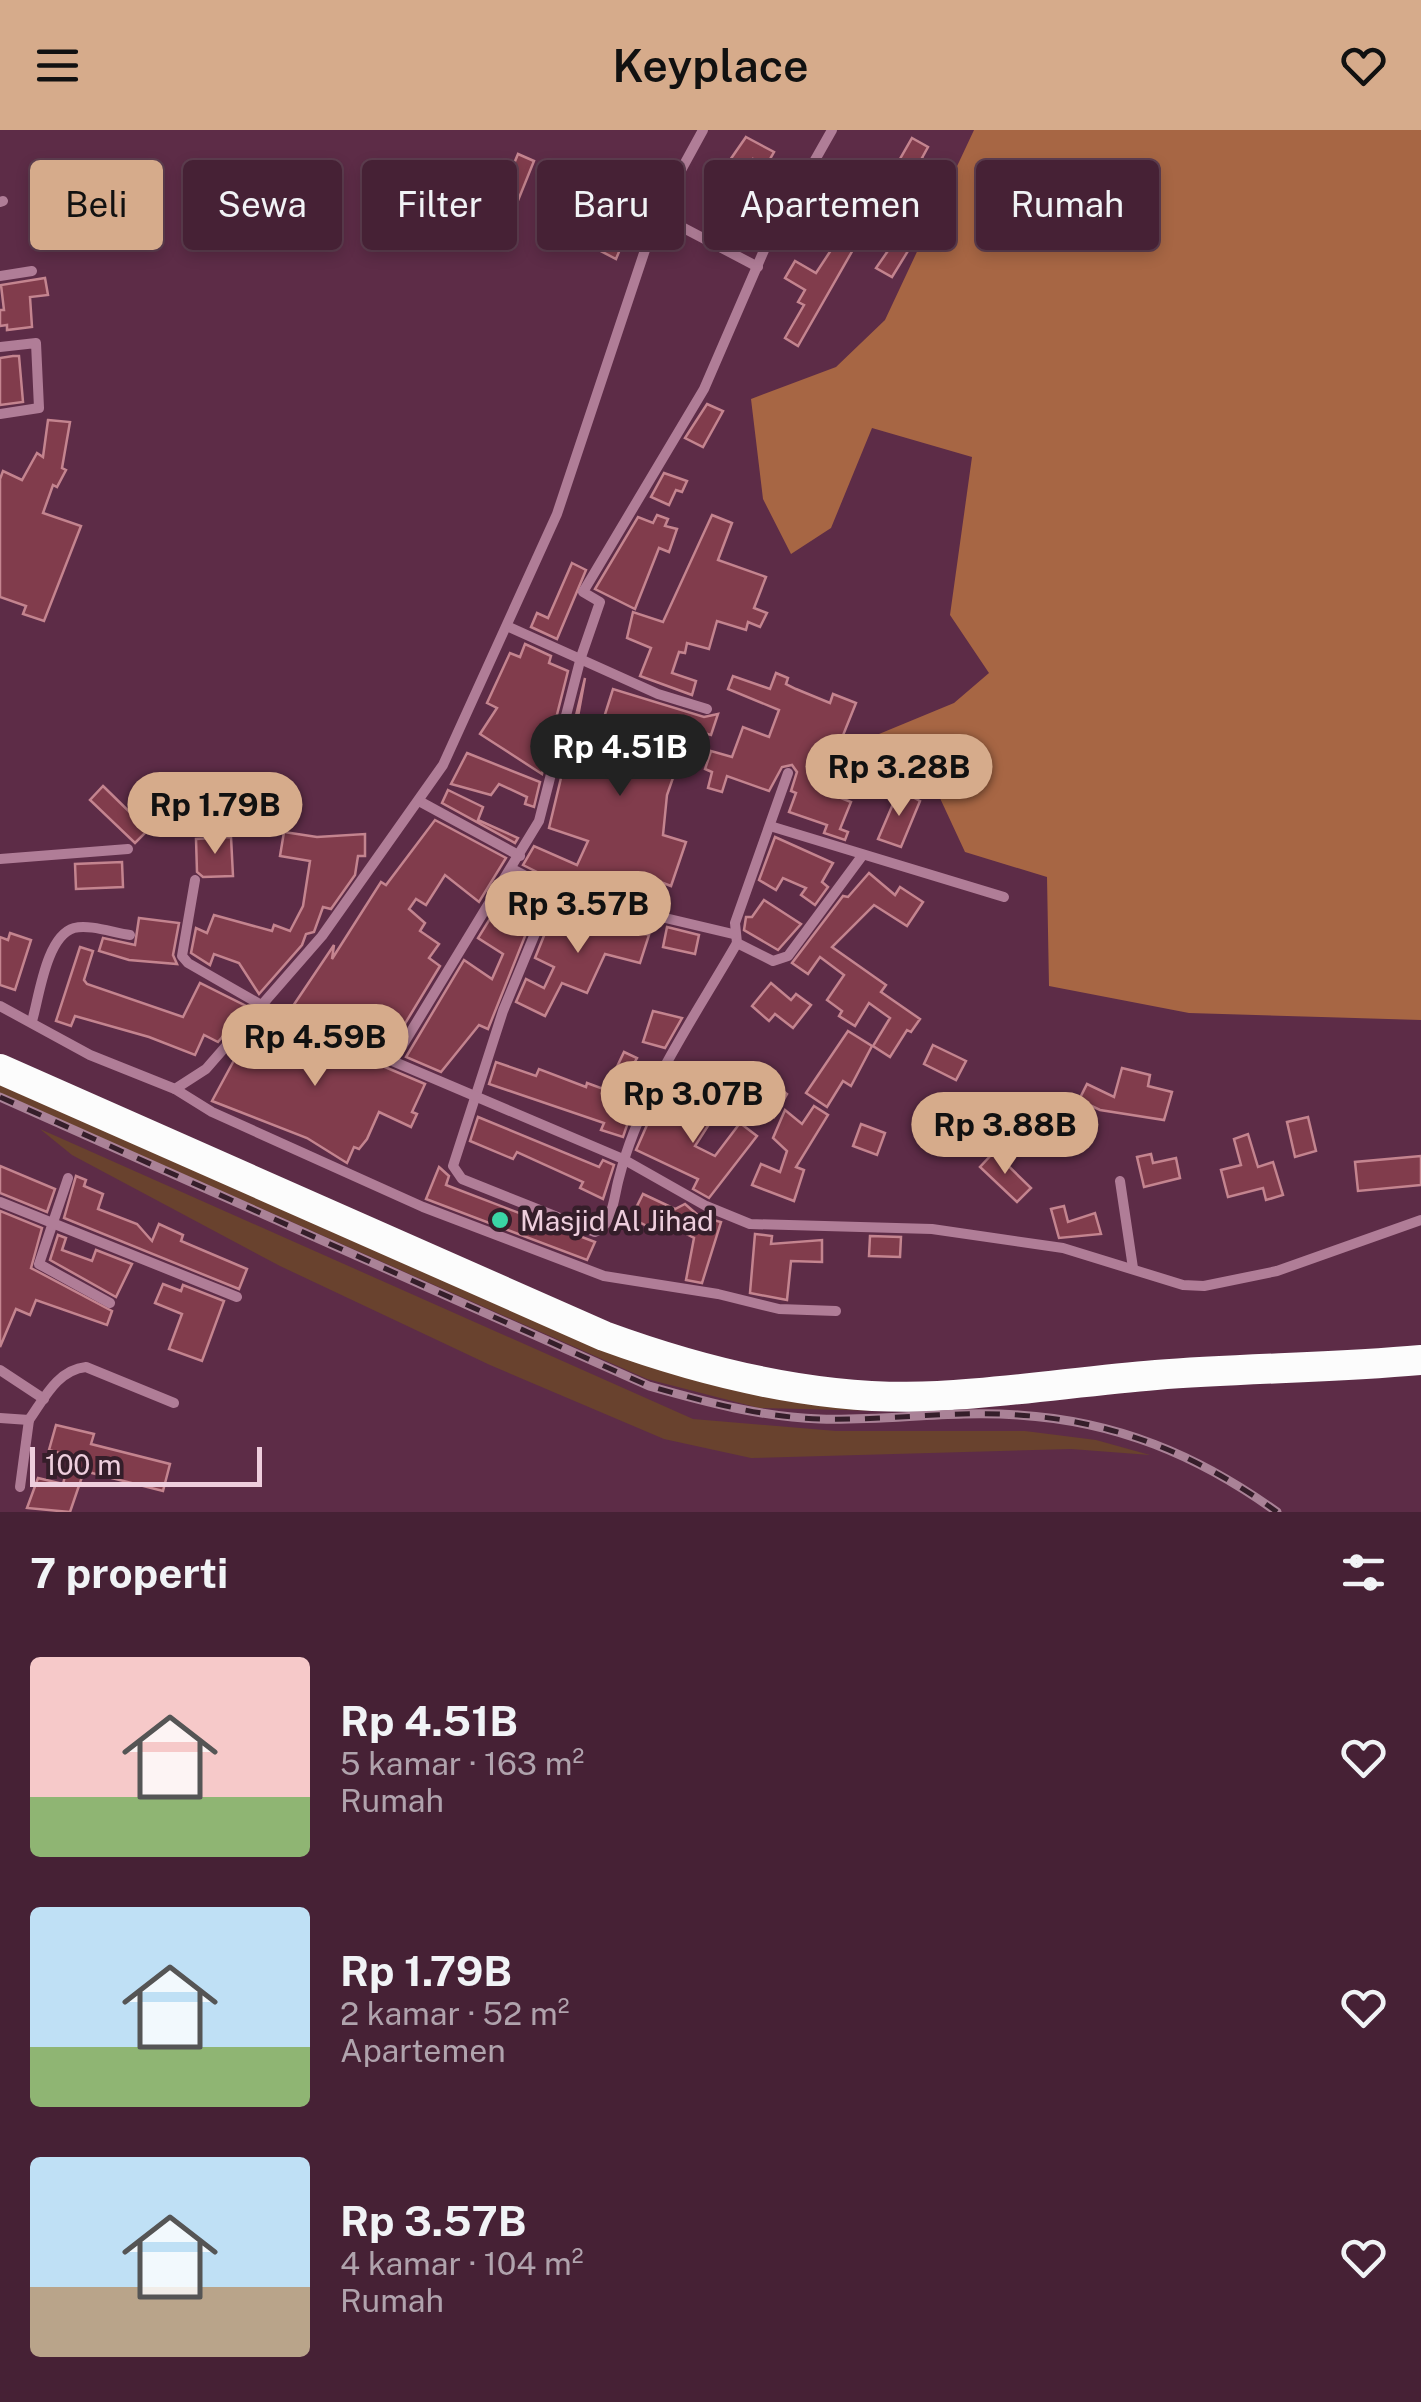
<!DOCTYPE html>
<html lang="id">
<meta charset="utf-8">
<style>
:root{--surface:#462135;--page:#502e41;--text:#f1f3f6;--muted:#b0a3ad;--line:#5e3e50;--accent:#d6ab8b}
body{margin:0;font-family:"Public Sans",sans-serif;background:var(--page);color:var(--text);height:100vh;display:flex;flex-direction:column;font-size:38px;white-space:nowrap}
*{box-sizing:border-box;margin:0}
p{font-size:32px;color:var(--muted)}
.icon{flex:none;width:55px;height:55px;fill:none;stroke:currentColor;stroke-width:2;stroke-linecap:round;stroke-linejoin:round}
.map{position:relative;height:1382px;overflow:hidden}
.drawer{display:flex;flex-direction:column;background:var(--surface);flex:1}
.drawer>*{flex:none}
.banner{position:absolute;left:30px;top:30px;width:1362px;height:90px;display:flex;gap:20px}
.scale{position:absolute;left:30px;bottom:25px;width:232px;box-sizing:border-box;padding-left:10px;border:5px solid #eecedd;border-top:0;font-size:28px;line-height:35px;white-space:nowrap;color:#eecedd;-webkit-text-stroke:8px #351e2a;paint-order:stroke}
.price{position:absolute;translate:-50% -85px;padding:0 22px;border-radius:35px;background:var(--accent);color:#111;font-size:32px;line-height:65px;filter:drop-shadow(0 2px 5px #0008)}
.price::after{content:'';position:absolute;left:50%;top:60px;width:30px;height:22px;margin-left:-15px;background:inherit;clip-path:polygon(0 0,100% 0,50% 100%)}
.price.selected{background:#222;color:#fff}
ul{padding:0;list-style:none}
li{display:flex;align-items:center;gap:30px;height:250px;padding:0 30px}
li span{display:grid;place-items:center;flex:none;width:280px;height:200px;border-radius:10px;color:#555}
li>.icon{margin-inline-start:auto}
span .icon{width:120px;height:120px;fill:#fffc;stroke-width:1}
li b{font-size:42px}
h2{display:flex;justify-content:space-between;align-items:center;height:120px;padding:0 30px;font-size:42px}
.tag{padding:0 35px;border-radius:10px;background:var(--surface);box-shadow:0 5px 15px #0003,0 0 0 2px var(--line);font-size:35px;line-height:90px}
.tag.selected{background:var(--accent);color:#111}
header{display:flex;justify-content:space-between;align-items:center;height:130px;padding:0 30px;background:var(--accent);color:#111;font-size:45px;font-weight:600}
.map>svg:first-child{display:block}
.green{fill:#69422e}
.forest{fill:#a76644}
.building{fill:#813c4c;stroke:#c4848f;stroke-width:2.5}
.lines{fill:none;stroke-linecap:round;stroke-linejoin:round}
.street{stroke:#b07d97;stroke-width:10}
.highway{stroke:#fcfcfc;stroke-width:30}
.rail-casing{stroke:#aa8297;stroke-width:9}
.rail{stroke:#351e2a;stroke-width:5;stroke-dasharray:15;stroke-linecap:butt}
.poi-dot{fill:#3ad4a5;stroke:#351e2a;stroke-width:4}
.labels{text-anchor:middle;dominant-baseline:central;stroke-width:9;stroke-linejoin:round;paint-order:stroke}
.poi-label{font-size:28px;fill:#eecedd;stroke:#351e2a;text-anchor:start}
</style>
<header><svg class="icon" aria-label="menu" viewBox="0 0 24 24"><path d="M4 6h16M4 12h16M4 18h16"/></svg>Keyplace<svg class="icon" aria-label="heart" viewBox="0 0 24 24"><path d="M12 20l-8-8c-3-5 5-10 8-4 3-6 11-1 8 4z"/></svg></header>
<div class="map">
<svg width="1421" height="1382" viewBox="0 0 1421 1382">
<rect width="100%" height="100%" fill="#5d2c47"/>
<g class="green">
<path d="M0 952 496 1174 883 1281 759 1278 647 1249 0 963Z"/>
<path d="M40 999 693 1289 836 1301H1025L1096 1310 1150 1325 1071 1319 751 1328 664 1309 490 1235 280 1136 72 1025Z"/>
</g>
<path class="forest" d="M974 0H1421V890L1189 883 1049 856 1047 747 965 722 939 666 879 604 954 573 989 543 950 485 972 327 872 298 831 398 791 424 763 369 751 269 836 237 885 190Z"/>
<g class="building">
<path d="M746 7 774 22 766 36 753 29 735 63 714 53Z"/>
<path d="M912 8 928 17 922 28 945 42 933 62 913 49 888 88 844 63 852 47 862 52 873 30 893 41Z"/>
<path d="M518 24 534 31 515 78 498 72Z"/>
<path d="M585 64 633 88 616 129 566 103Z"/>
<path d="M906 95 919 103 892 147 876 138Z"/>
<path d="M839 108 854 118 798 216 785 208 804 175 798 172 805 160 785 148 795 131 816 143Z"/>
<path d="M45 148 48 165 30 167 32 197 7 200V195L0 196V180H4L1 155Z"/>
<path d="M13 226H19L23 272 0 275V228Z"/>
<path d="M707 274 723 281 703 317 685 308Z"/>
<path d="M48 290 70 292 62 338 66 340 57 357 53 355 43 383 81 396 44 491 23 484 26 476 0 467V349L3 341 22 350 37 323 43 327Z"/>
<path d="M664 343 687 351 682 362 676 360 669 375 651 367Z"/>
<path d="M657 385 668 389 665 396 677 399 669 422 659 418 635 479 595 459 638 387 653 393Z"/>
<path d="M712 385 732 393 718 430 766 447 754 478 767 483 760 497 748 492 746 500 717 491 709 519 687 513 685 523 679 522 672 543 696 551 692 565 640 546 651 518 627 508 633 482 663 492Z"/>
<path d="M572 433 586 440 557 509 531 497 537 483 548 488Z"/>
<path d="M525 514 551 526 549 533 568 541 542 644 480 604 497 578 487 573 510 523 520 527Z"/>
<path d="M776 543 788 548 786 554 796 559 830 573 833 564 856 573 821 660 851 672 840 699 848 702 845 710 824 703 827 695 789 682 796 663 791 661 797 642 792 635 782 637 769 661 727 646 722 662 708 658 712 642 705 639 711 621 732 627 743 597 769 607 779 580 728 559 733 546 770 559Z"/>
<path d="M585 548 577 592 601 597 613 559 704 587 718 584 711 605 690 599 667 665 663 705 686 712 671 756 650 748 644 774 583 756 579 765 562 761 557 752 523 735 534 716 577 735 588 711 549 698Z"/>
<path d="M467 623 540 652 534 677 525 674 527 667 499 654 491 665 451 654Z"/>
<path d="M103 656 148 700 135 713 90 670Z"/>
<path d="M448 660 483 677 478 690 518 708 515 713 442 673Z"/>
<path d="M899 660 920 671 901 717 878 709Z"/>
<path d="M435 690 506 728 479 772 445 745 426 775 416 769 409 779 425 793 420 801 439 814 429 828 440 836 389 920 291 879 334 815 332 829 381 752 386 755Z"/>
<path d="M284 702 317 707 365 704V726H358L355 745 331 779 323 777 314 802 306 804 302 815 259 864 239 833 214 824 210 835 191 823 196 798 207 803 214 785 272 801 274 795 290 801 303 776 310 731 280 726Z"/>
<path d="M231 707 233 746 203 747 197 742 196 709Z"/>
<path d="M775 707 833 733 822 752 828 757 815 775 801 765 806 758 783 748 776 760 759 750Z"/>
<path d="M122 732 123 757 76 759 75 734Z"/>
<path d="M869 743 895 765 900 757 923 772 907 796 874 775 832 817 886 855 881 862 920 889 911 902 907 900 890 927 873 916 890 888 869 873 855 896 839 886 842 881 827 870 844 845 820 827 808 844 792 833 843 766 848 767Z"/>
<path d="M514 750 524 755 520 771 537 776 488 899 479 895 441 942 406 927 464 830 492 849 503 824 478 808Z"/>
<path d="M764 770 801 794 778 820 744 800 746 787H752Z"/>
<path d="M554 781 649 805 640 833 605 824 587 863 562 853 545 886 516 872 526 849 544 858 554 837 535 828Z"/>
<path d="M139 788 179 793 173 825 177 834 129 830 99 821 103 808 135 815Z"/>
<path d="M667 797 699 805 695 824 663 817Z"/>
<path d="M10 803 31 810 15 860 0 855V807L8 810Z"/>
<path d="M80 817 93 821 84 850 87 854 183 887 200 853 248 877 218 912 204 905 195 925 149 907 75 886 71 896 56 891Z"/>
<path d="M771 853 791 870 796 864 811 875 793 898 775 884 769 891 752 876Z"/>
<path d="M653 881 682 888 665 918 643 912Z"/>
<path d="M274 890 425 954 412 982 417 984 411 997 379 982 367 1009 359 1019 354 1017 347 1033 307 1008 212 971 239 921 235 919 252 899 266 906Z"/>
<path d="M848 901 872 916 851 956 843 951 827 977 806 963Z"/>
<path d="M933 915 966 931 956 950 924 934Z"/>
<path d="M624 922 637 928 632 937 645 943 623 1007 601 1000 604 993 489 954 496 932 536 946 539 939 586 957 587 953 606 960Z"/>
<path d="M1122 938 1150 945 1148 956 1172 962 1164 990 1100 980 1079 970 1087 954 1114 967Z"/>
<path d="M770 950 787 964 774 987 756 973Z"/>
<path d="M697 969 715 985 695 1016 715 1026 740 993 757 1006 709 1068 693 1059 698 1049 636 1020 654 979 678 988Z"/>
<path d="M814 976 828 985 796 1037 804 1040 794 1071 752 1055 761 1034 780 1042 787 1021 773 1008 785 980 802 994Z"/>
<path d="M478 987 599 1037 603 1030 614 1035 603 1069 580 1058 583 1052 517 1022 513 1029 470 1011Z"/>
<path d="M1308 987 1316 1021 1295 1027 1287 992Z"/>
<path d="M861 994 885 1003 877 1025 853 1016Z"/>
<path d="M1248 1004 1258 1037 1273 1032 1283 1065 1266 1070 1263 1058 1228 1067 1221 1040 1241 1035 1234 1009Z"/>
<path d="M994 1022 1031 1058 1017 1072 980 1037Z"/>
<path d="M1151 1024 1153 1033 1176 1028 1180 1048 1144 1057 1137 1027Z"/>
<path d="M1421 1026V1055L1358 1061 1355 1032Z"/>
<path d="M0 1036 55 1059 47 1082 0 1063Z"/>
<path d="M439 1037 449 1046 446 1055 595 1112 587 1130 426 1069Z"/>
<path d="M76 1046 86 1050 84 1056 103 1064 98 1079 137 1094 152 1111 159 1094 183 1105 181 1111 247 1139 239 1159 64 1088Z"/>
<path d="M643 1064 675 1079 685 1074 699 1086 721 1092 702 1153 686 1150 694 1108 654 1087 649 1097 631 1088Z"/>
<path d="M1064 1076 1068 1092 1095 1083 1101 1104 1059 1108 1051 1079Z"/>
<path d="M0 1081 42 1098 31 1138 112 1181 107 1195 36 1170 30 1185 16 1179 0 1217Z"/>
<path d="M755 1104 772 1106 771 1114 822 1110V1132L791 1131 787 1170 750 1163Z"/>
<path d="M58 1105 66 1108 62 1120 92 1131 96 1120 132 1134 116 1167 50 1130Z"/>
<path d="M870 1106 901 1107 900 1127 869 1126Z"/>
<path d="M163 1154 181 1161 183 1155 224 1171 202 1231 169 1219 182 1184 155 1173Z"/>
<path d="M56 1295 94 1304 91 1314 170 1334 163 1361 84 1341 70 1382 27 1378 38 1348 63 1354 70 1326 49 1320Z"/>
</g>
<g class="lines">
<g class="street">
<path d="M0 72 3 71"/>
<path d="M657 84 758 137"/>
<path d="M0 146 32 141"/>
<path d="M0 217 36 213 39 278 0 284"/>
<path d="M509 497 658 564 707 579"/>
<path d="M788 643 735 793 737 813 773 831 788 826 862 726"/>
<path d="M419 671 520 726"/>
<path d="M770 696 1004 767"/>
<path d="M0 729 128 719"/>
<path d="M512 739 553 760 503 881 453 1036 462 1049 595 1102C613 1096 614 1065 619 1048 640 964 694 888 737 813"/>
<path d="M195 750 182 826 188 833 263 876 623 1029 706 1076 750 1094 932 1099 1063 1118 1183 1155 1204 1156 1277 1141 1421 1090"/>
<path d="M606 774 733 804"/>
<path d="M0 876 90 925 175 959 206 939 322 806 443 635 557 384 657 84 703 0"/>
<path d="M32 891C39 868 46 806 74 798 90 794 114 803 130 805"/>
<path d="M393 931 539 691 581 527 600 472 583 462 704 259 765 118 832 0"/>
<path d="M175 959 212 982 423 1077 604 1146 718 1164 779 1179 836 1181"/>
<path d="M68 1048 39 1134 110 1173"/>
<path d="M1120 1051 1133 1138"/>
<path d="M0 1072 237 1167"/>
<path d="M0 1240 44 1269"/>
<path d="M0 1288 29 1290C44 1269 57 1240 86 1237L174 1273"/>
<path d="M20 1357 29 1290"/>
</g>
<path class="highway" d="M0 939 604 1206C708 1244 827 1272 938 1266 1011 1262 1083 1251 1156 1245 1244 1238 1333 1238 1421 1230"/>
<defs>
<path id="rail" d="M0 967 649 1256C705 1272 762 1287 820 1289 886 1291 953 1280 1018 1285 1116 1291 1198 1325 1277 1382"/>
</defs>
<use href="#rail" class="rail-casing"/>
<use href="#rail" class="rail"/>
</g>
<circle class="poi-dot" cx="500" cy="1090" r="10"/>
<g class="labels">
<g class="poi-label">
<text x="520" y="1090">Masjid Al Jihad</text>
</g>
</g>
</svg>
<div class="scale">100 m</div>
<b class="price selected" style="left:620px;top:669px">Rp 4.51B</b>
<b class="price" style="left:899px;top:689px">Rp 3.28B</b>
<b class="price" style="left:215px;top:727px">Rp 1.79B</b>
<b class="price" style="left:578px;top:826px">Rp 3.57B</b>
<b class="price" style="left:315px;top:959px">Rp 4.59B</b>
<b class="price" style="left:693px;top:1016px">Rp 3.07B</b>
<b class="price" style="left:1005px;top:1047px">Rp 3.88B</b>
<div class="banner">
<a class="tag selected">Beli</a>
<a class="tag">Sewa</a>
<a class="tag">Filter</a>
<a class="tag">Baru</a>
<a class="tag">Apartemen</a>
<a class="tag">Rumah</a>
</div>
</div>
<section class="drawer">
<h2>7 properti<svg class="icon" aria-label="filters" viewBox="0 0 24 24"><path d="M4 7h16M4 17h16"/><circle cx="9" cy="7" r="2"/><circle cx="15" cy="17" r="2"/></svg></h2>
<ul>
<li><span style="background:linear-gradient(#f6c9c9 70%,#8fb573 0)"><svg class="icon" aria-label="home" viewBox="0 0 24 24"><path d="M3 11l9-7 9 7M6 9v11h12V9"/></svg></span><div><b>Rp 4.51B</b><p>5 kamar · 163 m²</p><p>Rumah</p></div><svg class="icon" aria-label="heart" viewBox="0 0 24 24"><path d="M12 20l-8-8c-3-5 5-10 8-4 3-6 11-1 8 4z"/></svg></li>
<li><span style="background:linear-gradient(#bfe0f5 70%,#8fb573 0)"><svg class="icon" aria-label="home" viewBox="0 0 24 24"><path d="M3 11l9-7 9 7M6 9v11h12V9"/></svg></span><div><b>Rp 1.79B</b><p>2 kamar · 52 m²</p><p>Apartemen</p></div><svg class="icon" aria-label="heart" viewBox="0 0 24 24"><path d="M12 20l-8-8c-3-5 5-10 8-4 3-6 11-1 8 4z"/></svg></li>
<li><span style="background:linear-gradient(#bfe0f5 65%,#b9a48a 0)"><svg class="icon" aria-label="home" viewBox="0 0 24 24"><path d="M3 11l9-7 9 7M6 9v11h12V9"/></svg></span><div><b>Rp 3.57B</b><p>4 kamar · 104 m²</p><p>Rumah</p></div><svg class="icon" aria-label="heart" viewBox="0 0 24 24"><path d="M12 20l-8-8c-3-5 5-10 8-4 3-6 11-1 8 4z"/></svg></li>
</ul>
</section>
